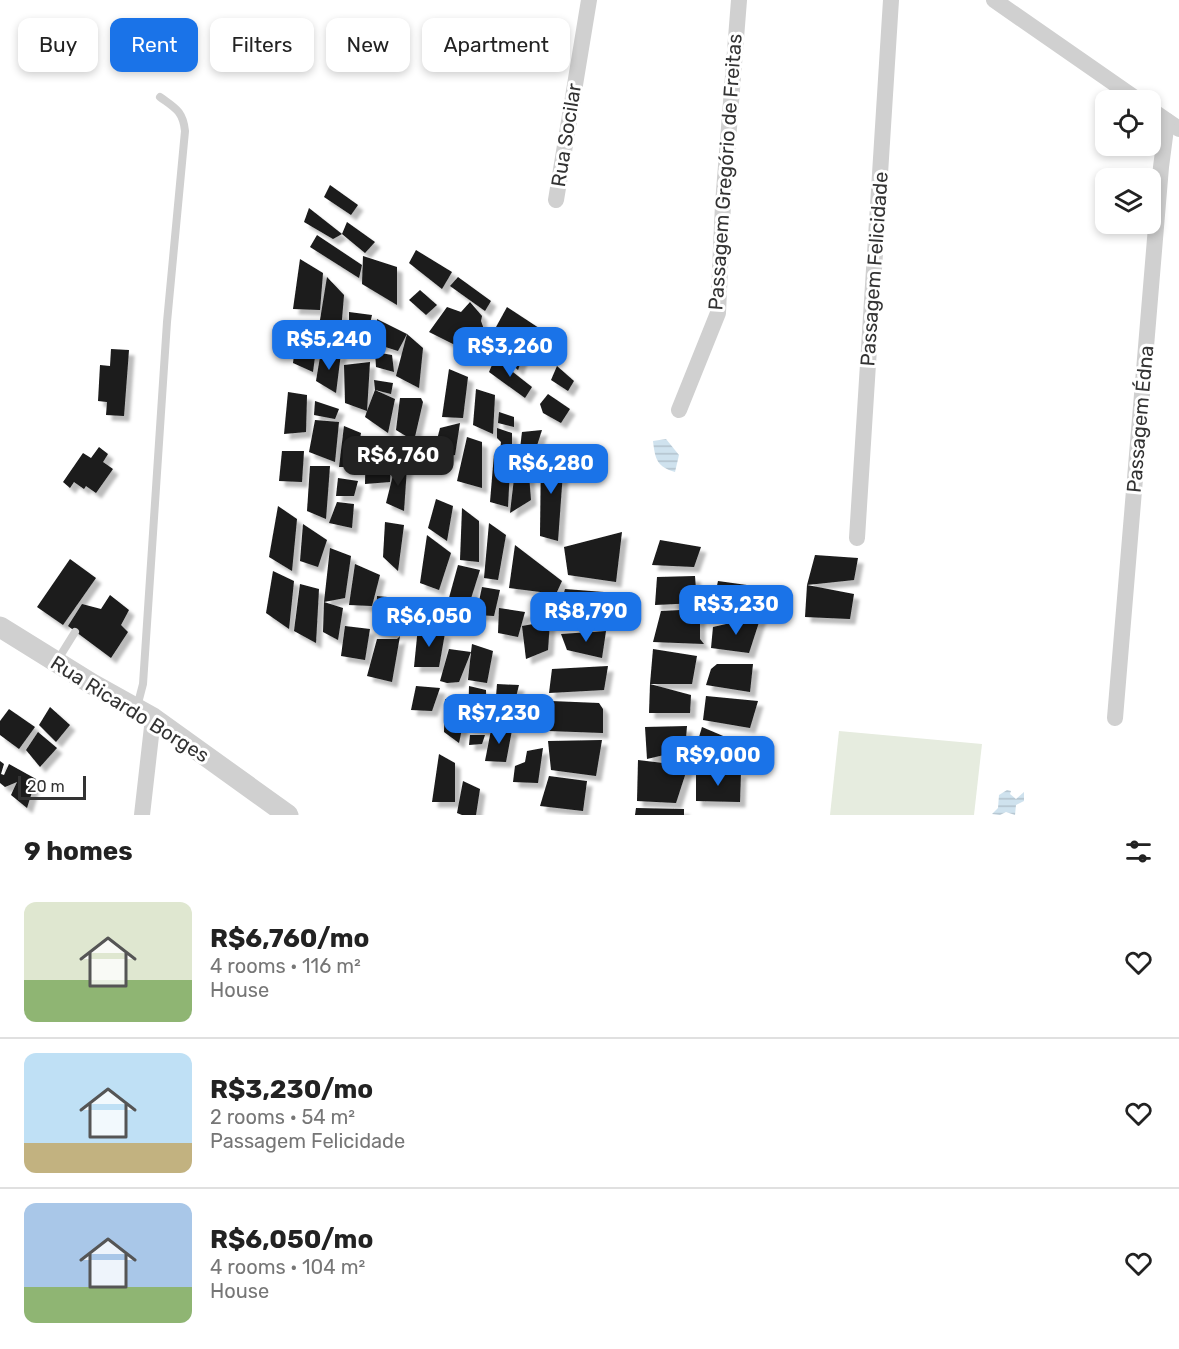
<!DOCTYPE html>
<meta charset="utf-8">
<style>
:root{--surface:#fff;--page:#f2f2f2;--text:#222;--muted:#767676;--line:#e0e0e0;--accent:#1a73e8}
body{margin:0;font-family:Rubik,sans-serif;background:var(--page);color:var(--text);height:100vh;display:flex;flex-direction:column;font-size:22px;white-space:nowrap}
*{box-sizing:border-box;margin:0}
p{font-size:20px;color:var(--muted)}
.icon{flex:none;width:33px;height:33px;fill:none;stroke:currentColor;stroke-width:2;stroke-linecap:round;stroke-linejoin:round}
.map{position:relative;height:815px;overflow:hidden}
.panel{display:flex;flex-direction:column;background:var(--surface);flex:1}
.panel>*{flex:none}
.hud{position:absolute;left:18px;top:18px;width:600px;height:54px;display:flex;gap:12px}
.buttons{position:absolute;left:1095px;top:90px;display:grid;gap:12px}
.buttons a{display:grid;place-items:center;width:66px;height:66px;border-radius:12px;background:var(--surface);box-shadow:0 3px 9px #0003;font-size:30px}
.scale{position:absolute;left:18px;bottom:15px;width:68px;box-sizing:border-box;padding-left:6px;border:3px solid #333;border-top:0;font-size:16px;line-height:21px;white-space:nowrap;color:#333;-webkit-text-stroke:4px #fff;paint-order:stroke}
.price{position:absolute;translate:-50% -51px;padding:0 14px;border-radius:12px;background:var(--accent);color:#fff;font-size:20px;line-height:39px;filter:drop-shadow(0 2px 3px #0008)}
.price::after{content:'';position:absolute;left:50%;top:36px;width:18px;height:14px;margin-left:-9px;background:inherit;clip-path:polygon(0 0,100% 0,50% 100%)}
.price.selected{background:#222;color:#fff}
ul{padding:0;list-style:none}
li{display:flex;align-items:center;gap:18px;height:150px;padding:0 24px}
li+li{border-top:2px solid var(--line)}
li span{display:grid;place-items:center;flex:none;width:168px;height:120px;border-radius:12px;color:#555}
li>.icon{margin-inline-start:auto}
span .icon{width:72px;height:72px;fill:#fffc;stroke-width:1}
li b{font-size:26px}
h2{display:flex;justify-content:space-between;align-items:center;height:72px;padding:0 24px;font-size:26px}
.pill{padding:0 21px;border-radius:12px;background:var(--surface);box-shadow:0 3px 9px #0003;font-size:21px;line-height:54px}
.pill.selected{background:var(--accent);color:#fff}
.map>svg:first-child{display:block}
.pitch{fill:#e6ecdf}
.water{fill:url(#water-rules)}
.building{fill:#1a1a1a;filter:url(#shadow)}
.lines{fill:none;stroke-linecap:round;stroke-linejoin:round}
.service{stroke:#d0d0d0;stroke-width:8}
.minor{stroke:#d0d0d0;stroke-width:16}
.tertiary{stroke:#d0d0d0;stroke-width:21}
.labels{text-anchor:middle;dominant-baseline:central;stroke-width:6;stroke-linejoin:round;paint-order:stroke}
.street-label{font-size:20px;fill:#333;stroke:#fff}
</style>
<div class="map">
<svg width="1179" height="815" viewBox="0 0 1179 815">
<defs>
<pattern id="water-rules" width="6" height="5" patternUnits="userSpaceOnUse" patternTransform="scale(1.5)"><rect width="6" height="5" fill="#cfe2ee"/><path d="M0 2.5h6" fill="none" stroke="#b2c2cd"/></pattern>
<filter id="shadow"><feDropShadow dx="5.5" dy="5.5" stdDeviation="1.5" flood-color="#0004"/></filter>
</defs>
<rect width="100%" height="100%" fill="#fff"/>
<path class="pitch" d="M839 731 982 744 974 815H830Z"/>
<g class="water">
<path d="M666 439 679 455 675 472C657 467 655 459 653 441Z"/>
<path d="M1007 790 1011 791 1010 794 1016 799 1024 792V801L1016 805 1015 815 1006 812 1000 815 992 814 998 808 999 795Z"/>
</g>
<g class="building">
<path d="M330 185 358 205 351 215 324 197Z"/>
<path d="M309 208 342 234 333 239 304 222Z"/>
<path d="M347 222 375 242 365 253 342 234Z"/>
<path d="M317 235 362 265 359 278 310 247Z"/>
<path d="M416 250 452 272 442 289 409 263Z"/>
<path d="M363 256 397 267V305L362 284Z"/>
<path d="M300 259 323 273 320 310 293 309Z"/>
<path d="M327 277 344 295 341 331 318 333 313 372 293 363 298 324 319 326Z"/>
<path d="M458 277 491 301 485 311 450 286Z"/>
<path d="M420 290 437 305 426 315 409 300Z"/>
<path d="M470 302 482 316 481 321 486 335 478 350 467 351 429 332 447 307 461 312Z"/>
<path d="M507 307 539 328 528 347 496 327Z"/>
<path d="M349 312 372 315 364 350 349 345Z"/>
<path d="M377 319 407 334 398 351 376 344Z"/>
<path d="M407 334 423 348 419 388 396 376Z"/>
<path d="M502 337 524 353 518 370 495 349Z"/>
<path d="M111 349 129 350 124 416 106 415 107 402 98 401 100 365 110 366Z"/>
<path d="M375 352 392 355 394 372 376 367Z"/>
<path d="M341 353 336 393 316 381 320 357Z"/>
<path d="M495 358 532 387 525 398 489 372Z"/>
<path d="M370 362 367 411 375 390 374 380 393 383 391 394 375 390 395 399 388 433 365 417 367 411 345 403 344 365Z"/>
<path d="M557 366 574 381 568 391 551 380Z"/>
<path d="M449 369 468 377 463 418 442 417Z"/>
<path d="M476 389 495 395 493 434 473 425Z"/>
<path d="M288 392 307 395 306 432 284 434Z"/>
<path d="M548 394 570 409 561 423 543 413 540 404Z"/>
<path d="M400 398H421L423 402 414 441 396 430Z"/>
<path d="M315 401 339 409 335 419 314 415Z"/>
<path d="M499 412 514 417V427L498 423Z"/>
<path d="M315 420 339 422 335 462 309 452Z"/>
<path d="M460 423 455 455 432 459 440 428Z"/>
<path d="M344 426 361 433 355 467H339Z"/>
<path d="M497 428 512 433V454L500 452 501 442 497 438Z"/>
<path d="M542 430 532 461 519 457 522 432Z"/>
<path d="M366 437 391 452 390 482 365 484Z"/>
<path d="M467 437 482 442V488L457 481Z"/>
<path d="M99 447 108 454 103 462 113 469 96 493 86 486 84 489 74 482 70 488 63 482 83 453 91 458Z"/>
<path d="M541 450 564 458 558 541 540 536Z"/>
<path d="M282 451H304L302 482 279 481Z"/>
<path d="M494 454 510 468 508 507 490 502Z"/>
<path d="M397 459 407 467 404 511 386 503Z"/>
<path d="M310 466H330L326 519 307 511Z"/>
<path d="M515 470 529 475 531 500 510 513Z"/>
<path d="M338 478 358 481 354 496H336Z"/>
<path d="M436 499 453 506 447 541 428 528Z"/>
<path d="M337 502 354 504 352 528 329 523Z"/>
<path d="M278 506 297 519 292 571 269 557Z"/>
<path d="M462 508 479 521V562L460 560Z"/>
<path d="M385 522 404 525 398 571 383 557Z"/>
<path d="M489 523 506 535 498 580 484 578Z"/>
<path d="M303 524 327 540 318 567 300 561Z"/>
<path d="M622 532 616 582 568 575 564 547Z"/>
<path d="M427 535 451 553 439 590 420 583Z"/>
<path d="M660 540 701 547 694 567 652 565Z"/>
<path d="M515 545 562 581 556 594 509 588Z"/>
<path d="M330 548 351 556 345 598 324 602 343 608 338 640 323 632 324 602Z"/>
<path d="M815 555 858 558 854 580 807 585 854 594 850 619 805 617 807 585Z"/>
<path d="M70 559 96 578 63 625 37 607Z"/>
<path d="M355 564 380 575 372 606 349 605Z"/>
<path d="M458 565 480 570 467 611 447 605Z"/>
<path d="M273 571 294 581 289 629 266 613Z"/>
<path d="M695 576 697 603 655 605 657 577Z"/>
<path d="M718 581 754 586V612L710 617Z"/>
<path d="M300 584 319 589 316 643 294 631Z"/>
<path d="M482 587 500 590 494 616 476 615Z"/>
<path d="M565 589 604 592 605 613 557 617Z"/>
<path d="M110 595 129 610 121 625 128 632 111 658 68 626 82 604 101 609Z"/>
<path d="M377 596 398 598 393 635 376 630Z"/>
<path d="M499 608 525 612 518 637 498 633Z"/>
<path d="M700 609V639L704 644 653 642 661 611Z"/>
<path d="M761 616 749 653 711 648 713 627Z"/>
<path d="M550 621 548 650 526 659 522 626Z"/>
<path d="M345 626 370 629 365 660 341 656Z"/>
<path d="M418 627 445 633 439 667H414Z"/>
<path d="M606 631 602 658 567 650 561 634Z"/>
<path d="M400 636 392 682 367 676 377 639H397Z"/>
<path d="M472 644 493 651 487 683 468 680 471 652 459 682 447 683 440 681 449 649 471 652Z"/>
<path d="M653 649 697 656 692 684H650Z"/>
<path d="M717 664H753L750 692 706 685 711 669Z"/>
<path d="M608 666 604 690 549 693 552 669Z"/>
<path d="M497 684 519 685 510 721H494Z"/>
<path d="M650 684 691 695 690 713H649Z"/>
<path d="M416 686 440 688 432 711 411 710Z"/>
<path d="M469 686 486 690 487 730 468 727Z"/>
<path d="M706 696 758 701 750 728 703 720Z"/>
<path d="M445 699 468 701 459 743 444 732Z"/>
<path d="M551 701 599 703 603 709V733L549 731Z"/>
<path d="M50 707 70 725 56 742 39 725Z"/>
<path d="M9 709 35 727 19 749 0 735V721Z"/>
<path d="M492 725 512 730 506 762 485 761Z"/>
<path d="M687 726 685 750 647 759 645 727Z"/>
<path d="M702 727 742 744 739 760 693 757Z"/>
<path d="M38 732 57 748 40 767 26 750Z"/>
<path d="M470 735H485L482 744 469 745Z"/>
<path d="M602 740 596 776 551 770 548 741Z"/>
<path d="M543 748 538 783 513 782 515 766 525 762 527 751Z"/>
<path d="M439 754 455 763V802H432Z"/>
<path d="M638 760 688 766 676 803 637 801Z"/>
<path d="M0 761 4 764 1 774 4 775 9 764 36 779 27 808 11 795 17 782 5 787 0 783Z"/>
<path d="M696 772H741L740 802 696 801Z"/>
<path d="M549 776 587 781 583 811 540 806Z"/>
<path d="M463 781 480 789 476 815H462L457 813Z"/>
<path d="M636 808 684 809V815H635Z"/>
</g>
<g class="lines">
<g class="service">
<path d="M57 661 75 632"/>
<path d="M137 707 143 684 167 322 185 131C183 111 175 108 160 97"/>
</g>
<g class="minor">
<path d="M994 0 1138 100"/>
<path d="M1150 109 1179 129"/>
<path d="M556 200 589 0"/>
<path d="M679 410 718 313 723 204 739 0"/>
<path d="M857 538 891 0"/>
<path d="M1115 718 1161 167 1167 121"/>
<path d="M142 815 153 718"/>
</g>
<path class="tertiary" d="M0 627 92 684 153 718 288 815"/>
</g>
<g class="labels">
<g class="street-label">
<text transform="translate(566 135) rotate(-81)">Rua Socilar</text>
<text transform="translate(725 172) rotate(-86)">Passagem Gregório de Freitas</text>
<text transform="translate(874 269) rotate(-86)">Passagem Felicidade</text>
<text transform="translate(1140 419) rotate(-85)">Passagem Édna</text>
<text transform="translate(130 709) rotate(32)">Rua Ricardo Borges</text>
</g>
</g>
</svg>
<div class="buttons">
<a><svg class="icon" aria-label="locate" viewBox="0 0 24 24"><circle cx="12" cy="12" r="6"/><path d="M12 2v4M12 18v4M2 12h4M18 12h4"/></svg></a>
<a><svg class="icon" aria-label="layers" viewBox="0 0 24 24"><path d="M12 4l9 5-9 5-9-5zM3 14l9 5 9-5"/></svg></a>
</div>
<div class="scale">20 m</div>
<b class="price" style="left:329px;top:371px">R$5,240</b>
<b class="price" style="left:510px;top:378px">R$3,260</b>
<b class="price selected" style="left:398px;top:487px">R$6,760</b>
<b class="price" style="left:551px;top:495px">R$6,280</b>
<b class="price" style="left:736px;top:636px">R$3,230</b>
<b class="price" style="left:586px;top:643px">R$8,790</b>
<b class="price" style="left:429px;top:648px">R$6,050</b>
<b class="price" style="left:499px;top:745px">R$7,230</b>
<b class="price" style="left:718px;top:787px">R$9,000</b>
<div class="hud">
<a class="pill">Buy</a>
<a class="pill selected">Rent</a>
<a class="pill">Filters</a>
<a class="pill">New</a>
<a class="pill">Apartment</a>
</div>
</div>
<section class="panel">
<h2>9 homes<svg class="icon" aria-label="filters" viewBox="0 0 24 24"><path d="M4 7h16M4 17h16"/><circle cx="9" cy="7" r="2"/><circle cx="15" cy="17" r="2"/></svg></h2>
<ul>
<li><span style="background:linear-gradient(#dfe7d0 65%,#8fb573 0)"><svg class="icon" aria-label="home" viewBox="0 0 24 24"><path d="M3 11l9-7 9 7M6 9v11h12V9"/></svg></span><div><b>R$6,760/mo</b><p>4 rooms · 116 m²</p><p>House</p></div><svg class="icon" aria-label="heart" viewBox="0 0 24 24"><path d="M12 20l-8-8c-3-5 5-10 8-4 3-6 11-1 8 4z"/></svg></li>
<li><span style="background:linear-gradient(#bfe0f5 75%,#c2b280 0)"><svg class="icon" aria-label="home" viewBox="0 0 24 24"><path d="M3 11l9-7 9 7M6 9v11h12V9"/></svg></span><div><b>R$3,230/mo</b><p>2 rooms · 54 m²</p><p>Passagem Felicidade</p></div><svg class="icon" aria-label="heart" viewBox="0 0 24 24"><path d="M12 20l-8-8c-3-5 5-10 8-4 3-6 11-1 8 4z"/></svg></li>
<li><span style="background:linear-gradient(#a9c7e8 70%,#8fb573 0)"><svg class="icon" aria-label="home" viewBox="0 0 24 24"><path d="M3 11l9-7 9 7M6 9v11h12V9"/></svg></span><div><b>R$6,050/mo</b><p>4 rooms · 104 m²</p><p>House</p></div><svg class="icon" aria-label="heart" viewBox="0 0 24 24"><path d="M12 20l-8-8c-3-5 5-10 8-4 3-6 11-1 8 4z"/></svg></li>
</ul>
</section>
